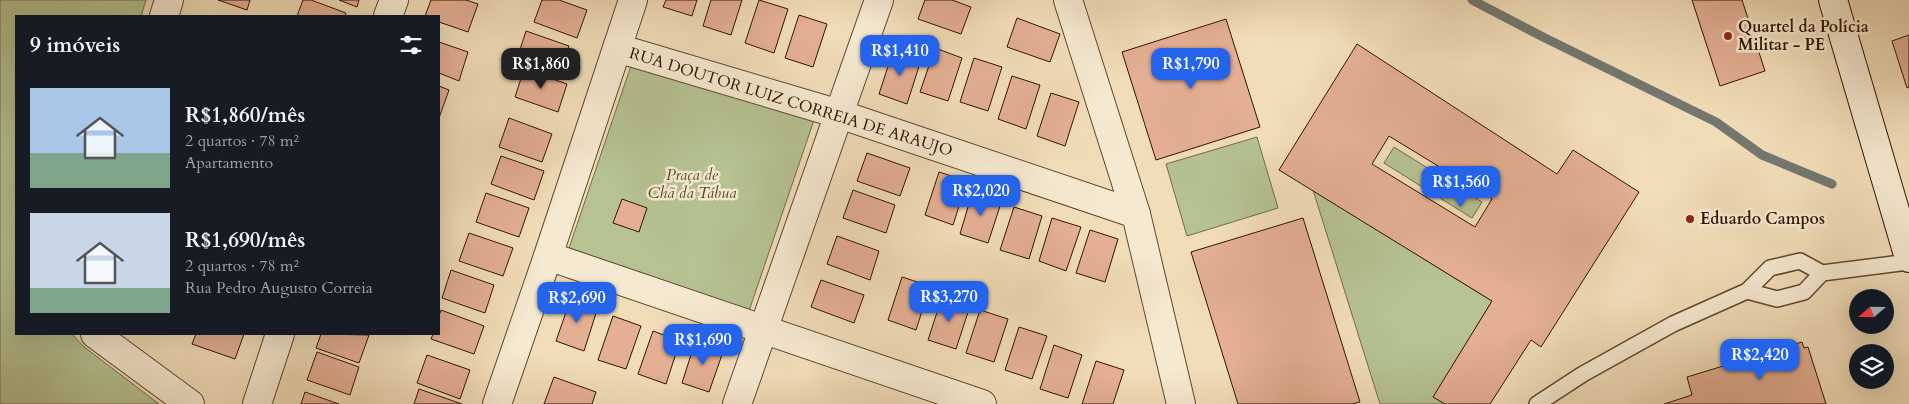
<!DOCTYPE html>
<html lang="pt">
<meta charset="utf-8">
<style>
:root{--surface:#171b24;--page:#242831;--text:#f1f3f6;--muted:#9ea1a6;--accent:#2563eb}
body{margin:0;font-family:Cardo,serif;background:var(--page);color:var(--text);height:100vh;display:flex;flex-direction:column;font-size:19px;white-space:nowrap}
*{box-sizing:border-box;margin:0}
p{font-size:16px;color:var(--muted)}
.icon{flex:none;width:28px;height:28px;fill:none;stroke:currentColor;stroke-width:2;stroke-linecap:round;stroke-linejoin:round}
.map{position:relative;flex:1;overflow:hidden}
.details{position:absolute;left:15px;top:15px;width:425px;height:320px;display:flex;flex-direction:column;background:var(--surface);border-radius:0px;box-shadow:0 5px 20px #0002}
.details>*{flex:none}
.needle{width:32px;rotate:250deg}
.controls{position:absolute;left:1849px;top:289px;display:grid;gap:10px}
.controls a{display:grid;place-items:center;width:45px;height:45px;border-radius:50%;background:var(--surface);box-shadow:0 5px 20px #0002;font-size:25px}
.price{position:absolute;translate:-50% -42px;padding:0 11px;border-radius:10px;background:var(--accent);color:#fff;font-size:16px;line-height:32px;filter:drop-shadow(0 1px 2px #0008)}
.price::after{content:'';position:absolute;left:50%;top:30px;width:15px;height:11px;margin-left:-8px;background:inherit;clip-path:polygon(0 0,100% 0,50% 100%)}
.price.selected{background:#222;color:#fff}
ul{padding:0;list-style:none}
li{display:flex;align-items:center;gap:15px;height:125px;padding:0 15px}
li span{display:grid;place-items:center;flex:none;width:140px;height:100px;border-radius:0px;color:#555}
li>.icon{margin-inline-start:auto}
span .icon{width:60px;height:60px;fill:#fffc;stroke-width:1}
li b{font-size:21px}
h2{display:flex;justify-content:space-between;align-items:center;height:60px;padding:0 15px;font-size:21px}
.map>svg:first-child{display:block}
.green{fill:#b6c292;stroke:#736c4a}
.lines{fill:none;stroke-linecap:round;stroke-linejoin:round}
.stream{stroke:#73786f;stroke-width:9}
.building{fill:#e4af93;stroke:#301601;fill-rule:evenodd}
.lane-casing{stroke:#60482f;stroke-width:18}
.street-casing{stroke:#60482f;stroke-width:30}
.secondary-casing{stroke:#301601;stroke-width:30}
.lane{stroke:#f6e9d1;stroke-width:15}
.street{stroke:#f6e9d1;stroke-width:28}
.secondary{stroke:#f6e9d1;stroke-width:28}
.poi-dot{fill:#8f2418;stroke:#f6e9d1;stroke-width:2}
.labels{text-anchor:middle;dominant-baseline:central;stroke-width:5;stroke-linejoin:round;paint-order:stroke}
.poi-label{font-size:16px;font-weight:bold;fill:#301601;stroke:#f6e9d1;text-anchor:start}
.street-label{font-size:16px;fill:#301601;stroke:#f6e9d1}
.park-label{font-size:16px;font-style:italic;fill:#584a2c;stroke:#f6e9d1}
</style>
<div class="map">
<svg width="1909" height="404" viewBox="0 0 1909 404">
<rect width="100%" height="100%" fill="#f1ddb8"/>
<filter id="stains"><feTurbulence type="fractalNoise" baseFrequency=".004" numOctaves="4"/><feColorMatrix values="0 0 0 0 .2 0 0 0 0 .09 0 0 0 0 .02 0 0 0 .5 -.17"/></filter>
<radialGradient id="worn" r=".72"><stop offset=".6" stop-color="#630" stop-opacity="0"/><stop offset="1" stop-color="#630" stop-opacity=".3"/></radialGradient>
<g class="green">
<path d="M0 0H146L141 16H16V334H72L83 346 159 404H0Z"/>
<path d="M634 57 814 120 749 311 569 248Z"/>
<path d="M1257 137 1278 208 1187 236 1166 164Z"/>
<path d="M1394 147 1482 202 1472 218 1384 163Z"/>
<path d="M1313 190 1492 301 1434 397 1445 404H1380Z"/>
</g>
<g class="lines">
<path class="stream" d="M1472 0 1543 37 1716 122 1762 155 1832 184"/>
</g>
<g class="building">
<path d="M218 0H250L247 10Z"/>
<path d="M303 0H311L346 13 345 16H297Z"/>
<path d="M339 0H359L357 7Z"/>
<path d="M431 0H466L478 4 468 32 439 22V16H425Z"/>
<path d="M542 0H559L587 10 577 38 534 22Z"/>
<path d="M666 0H697L692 16 663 7Z"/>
<path d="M711 0H742L731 35 703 26Z"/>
<path d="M759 0 788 9 774 53 745 43Z"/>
<path d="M925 0H952L971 7 961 34 918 19Z"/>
<path d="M1692 0H1742L1765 71 1720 86Z"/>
<path d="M799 15 827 24 813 67 785 58Z"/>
<path d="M1017 18 1060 34 1050 62 1007 47Z"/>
<path d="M1226 19 1260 127 1156 160 1122 52Z"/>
<path d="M526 31 569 46 559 74 517 59Z"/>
<path d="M1909 35V87L1907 88 1892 41Z"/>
<path d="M439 42 468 52 459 81 439 73Z"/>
<path d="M1357 44 1557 174 1573 150 1639 192 1541 347 1531 340 1490 404H1445L1433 397 1492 301 1279 170ZM1389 136 1492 199 1475 227 1372 164Z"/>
<path d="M935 48 962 58 948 101 920 92Z"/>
<path d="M893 51 921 60 907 104 879 94Z"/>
<path d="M974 58 1002 67 988 111 960 102Z"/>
<path d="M524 69 567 84 558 112 515 97Z"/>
<path d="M1012 76 1040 85 1026 129 998 119Z"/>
<path d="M439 86 449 90 439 118Z"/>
<path d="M1051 93 1079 102 1065 146 1037 136Z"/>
<path d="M509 118 552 134 542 162 499 147Z"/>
<path d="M867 153 910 168 900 196 857 181Z"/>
<path d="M501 156 544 171 534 200 491 184Z"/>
<path d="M939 172 967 181 953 225 925 215Z"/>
<path d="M853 190 895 205 886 233 843 218Z"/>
<path d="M973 190 1002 200 988 243 960 234Z"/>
<path d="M486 193 529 208 519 237 476 222Z"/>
<path d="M622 199 647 208 639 232 613 223Z"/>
<path d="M1014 207 1042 216 1029 259 1000 250Z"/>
<path d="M1052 218 1081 227 1066 271 1039 261Z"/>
<path d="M1303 218 1360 402 1352 404H1238L1191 252Z"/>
<path d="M1090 230 1118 239 1105 282 1076 273Z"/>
<path d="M469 233 513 248 503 276 459 261Z"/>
<path d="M837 236 879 251 870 280 827 264Z"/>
<path d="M451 270 494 285 485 313 442 298Z"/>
<path d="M902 277 930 286 916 330 888 320Z"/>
<path d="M821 280 864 295 854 323 811 307Z"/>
<path d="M942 297 970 306 956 349 928 340Z"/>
<path d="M571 298 598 307 584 351 556 341Z"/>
<path d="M441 310 484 326 474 354 431 339 433 334H439V316Z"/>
<path d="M980 310 1008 319 994 362 966 353Z"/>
<path d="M613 316 641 326 626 369 598 360Z"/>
<path d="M1019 327 1047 336 1032 379 1005 370Z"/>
<path d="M653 331 680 341 666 384 638 374Z"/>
<path d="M196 334H244L235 359 192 344Z"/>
<path d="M321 334 369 335 359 363 316 348Z"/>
<path d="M696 339 724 349 709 392 682 383Z"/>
<path d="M1802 342 1804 348 1808 347 1826 404H1664L1692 395 1687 377Z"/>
<path d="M1054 345 1082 355 1068 398 1040 389Z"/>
<path d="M317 352 359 367 350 395 307 380Z"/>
<path d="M427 355 470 370 460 399 417 383Z"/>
<path d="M1096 361 1124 370 1113 404H1082Z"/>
<path d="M554 377 596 392 592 404H544Z"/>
<path d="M419 389 462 404H414Z"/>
<path d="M305 392 339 404H301Z"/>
</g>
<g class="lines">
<defs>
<g id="lane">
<path d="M1747 291 1777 299 1804 292 1822 273 1909 262"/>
<path d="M1537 404 1583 374 1673 324 1747 291 1770 268 1800 261 1822 273"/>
</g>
<g id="street">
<path d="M1068 0 1136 214 1181 404"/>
<path d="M164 16 169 0"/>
<path d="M388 16 394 0"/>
<path d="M617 48 839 114 1136 214"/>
<path d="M548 256 982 404"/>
<path d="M95 334 190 404"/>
<path d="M257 404 280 334"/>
<path d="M497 404 548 256 633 0"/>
<path d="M737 404 879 0"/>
</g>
<path id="secondary" d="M1833 0 1909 258"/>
</defs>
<use href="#lane" class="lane-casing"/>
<use href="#street" class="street-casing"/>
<use href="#secondary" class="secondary-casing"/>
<use href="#lane" class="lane"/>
<use href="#street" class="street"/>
<use href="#secondary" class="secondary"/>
</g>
<g class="poi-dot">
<circle cx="1728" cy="36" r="5"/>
<circle cx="1690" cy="219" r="5"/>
</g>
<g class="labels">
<g class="poi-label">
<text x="1738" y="27">Quartel da Polícia<tspan x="1738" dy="18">Militar - PE</tspan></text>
<text x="1700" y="219">Eduardo Campos</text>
</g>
<g class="street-label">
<text transform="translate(791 102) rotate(17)">RUA DOUTOR LUIZ CORREIA DE ARAUJO</text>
</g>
<g class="park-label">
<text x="692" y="175">Praça de<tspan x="692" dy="18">Chã da Tábua</tspan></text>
</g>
</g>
<rect width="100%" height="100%" filter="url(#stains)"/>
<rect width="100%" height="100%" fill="url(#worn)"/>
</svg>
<div class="controls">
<a><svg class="needle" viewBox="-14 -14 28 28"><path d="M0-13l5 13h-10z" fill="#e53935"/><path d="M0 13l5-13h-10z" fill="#9ea1a6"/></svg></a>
<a><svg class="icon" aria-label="layers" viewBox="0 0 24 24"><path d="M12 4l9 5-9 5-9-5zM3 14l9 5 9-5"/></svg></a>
</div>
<b class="price" style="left:900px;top:77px">R$1,410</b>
<b class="price selected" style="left:541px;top:90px">R$1,860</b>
<b class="price" style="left:1191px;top:90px">R$1,790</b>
<b class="price" style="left:1461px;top:208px">R$1,560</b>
<b class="price" style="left:981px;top:217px">R$2,020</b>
<b class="price" style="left:949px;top:323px">R$3,270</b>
<b class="price" style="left:577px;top:324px">R$2,690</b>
<b class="price" style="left:703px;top:366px">R$1,690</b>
<b class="price" style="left:1760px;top:381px">R$2,420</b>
<section class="details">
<h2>9 imóveis<svg class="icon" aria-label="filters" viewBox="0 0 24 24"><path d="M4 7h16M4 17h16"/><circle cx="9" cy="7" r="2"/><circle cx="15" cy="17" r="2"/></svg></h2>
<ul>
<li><span style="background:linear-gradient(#a9c7e8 65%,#7fa58c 0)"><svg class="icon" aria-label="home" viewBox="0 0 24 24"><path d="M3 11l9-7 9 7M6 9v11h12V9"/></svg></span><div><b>R$1,860/mês</b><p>2 quartos · 78 m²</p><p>Apartamento</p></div></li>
<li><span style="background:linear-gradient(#c9d6e8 75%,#7fa58c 0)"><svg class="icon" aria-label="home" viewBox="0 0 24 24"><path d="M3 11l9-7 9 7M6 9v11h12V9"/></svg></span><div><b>R$1,690/mês</b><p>2 quartos · 78 m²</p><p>Rua Pedro Augusto Correia</p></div></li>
</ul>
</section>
</div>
